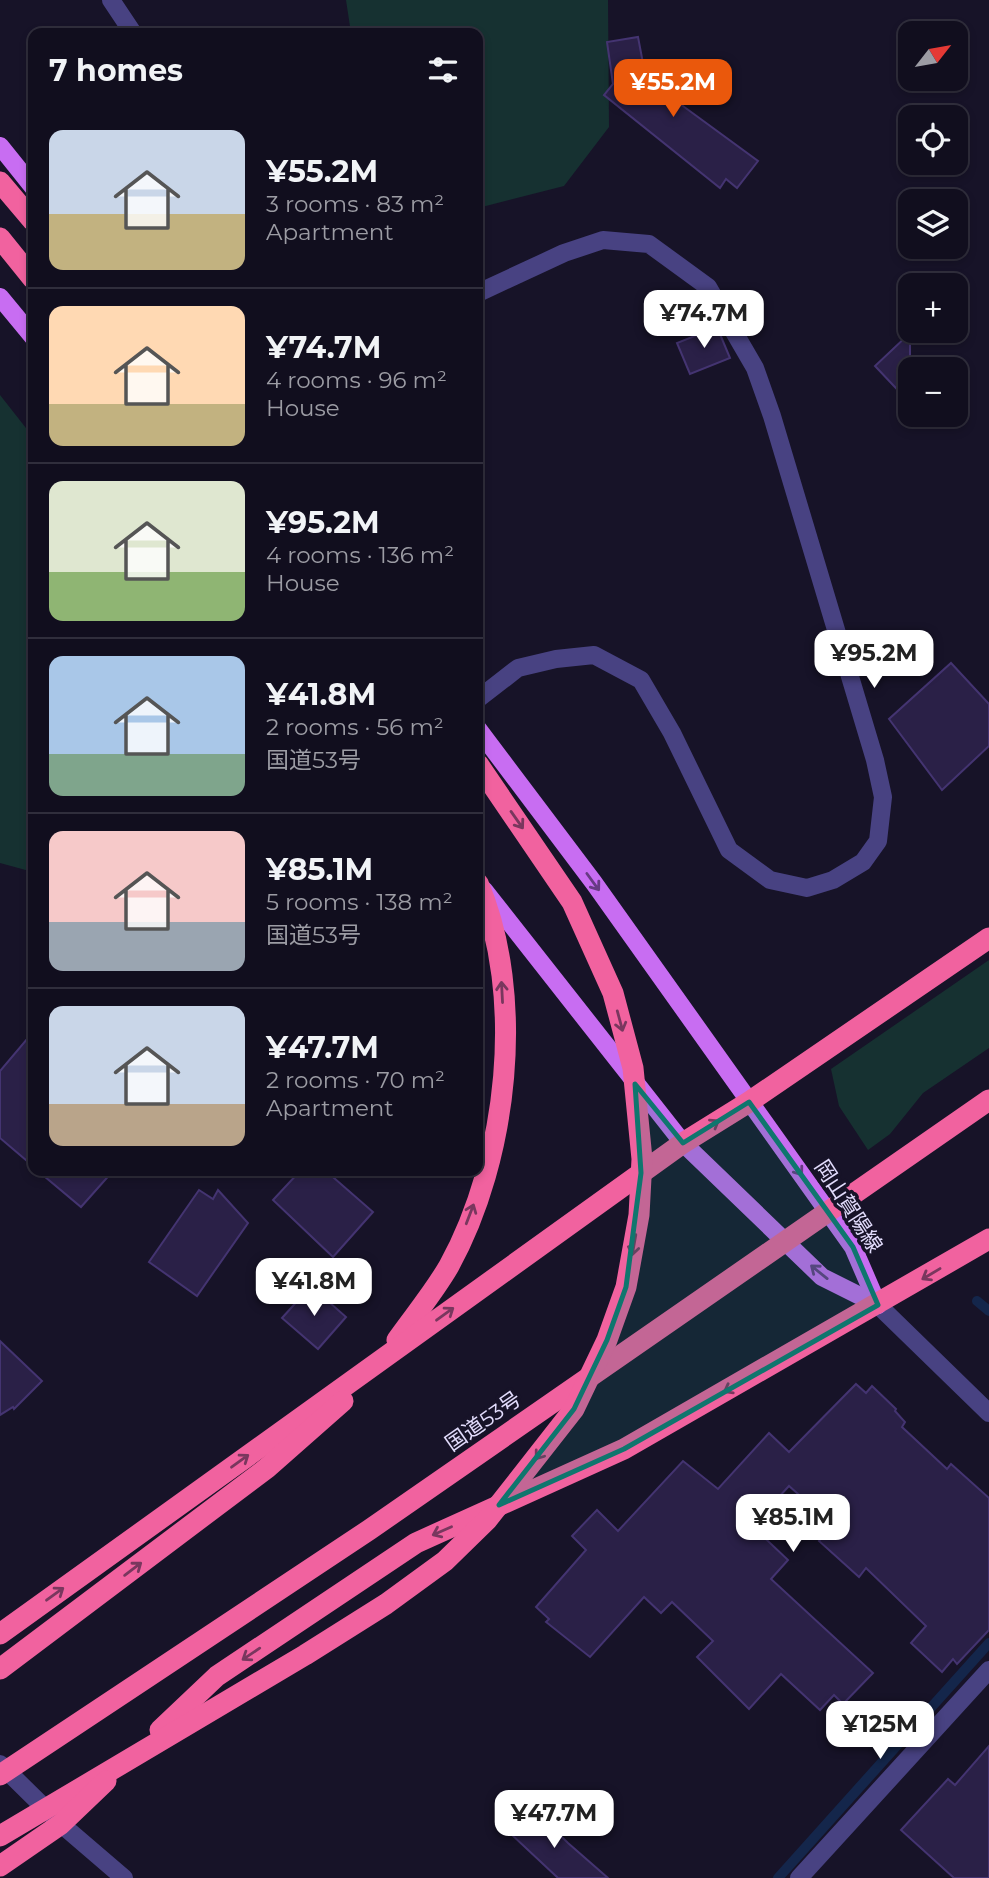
<!DOCTYPE html>
<meta charset="utf-8">
<style>
:root{--surface:#110e1e;--page:#1e1c2b;--text:#f1f3f6;--muted:#9c9ca4;--line:#302e3c;--accent:#ea580c}
body{margin:0;font-family:Montserrat,"Noto Sans JP",sans-serif;background:var(--page);color:var(--text);height:100vh;display:flex;flex-direction:column;font-size:26px;white-space:nowrap}
*{box-sizing:border-box;margin:0}
p{font-size:23px;color:var(--muted)}
.icon{flex:none;width:38px;height:38px;fill:none;stroke:currentColor;stroke-width:2;stroke-linecap:round;stroke-linejoin:round}
.map{position:relative;flex:1;overflow:hidden}
.sheet{position:absolute;left:28px;top:28px;width:455px;height:1148px;display:flex;flex-direction:column;background:var(--surface);border-radius:14px;box-shadow:0 4px 10px #0003,0 0 0 2px var(--line)}
.sheet>*{flex:none}
.needle{width:46px;rotate:59deg}
.tools{position:absolute;left:898px;top:21px;display:grid;gap:14px}
.tools a{display:grid;place-items:center;width:70px;height:70px;border-radius:14px;background:var(--surface);box-shadow:0 4px 10px #0003,0 0 0 2px var(--line);font-size:35px}
.price{position:absolute;translate:-50% -60px;padding:0 16px;border-radius:14px;background:#fff;color:#222;font-size:23px;line-height:46px;filter:drop-shadow(0 2px 4px #0008)}
.price::after{content:'';position:absolute;left:50%;top:42px;width:21px;height:16px;margin-left:-10px;background:inherit;clip-path:polygon(0 0,100% 0,50% 100%)}
.price.active{background:var(--accent);color:#fff}
ul{padding:0;list-style:none}
li{display:flex;align-items:center;gap:21px;height:175px;padding:0 21px}
li+li{border-top:2px solid var(--line)}
li span{display:grid;place-items:center;flex:none;width:196px;height:140px;border-radius:14px;color:#555}
li>.icon{margin-inline-start:auto}
span .icon{width:84px;height:84px;fill:#fffc;stroke-width:1}
li b{font-size:30px}
h2{display:flex;justify-content:space-between;align-items:center;height:84px;padding:0 21px;font-size:30px}
.map>svg:first-child{display:block}
.green{fill:#163131}
.lines{fill:none;stroke-linecap:round;stroke-linejoin:round}
.stream{stroke:#14264b;stroke-width:10}
.building{fill:#2a2047;stroke:#443471;stroke-width:2}
.minor{stroke:#484282;stroke-width:18}
.major{stroke:#c86df2;stroke-width:18}
.highway{stroke:#f1629f;stroke-width:21}
.oneway{stroke:#79375e}
.oneway2{stroke:#673b83}
.marked{fill:#0f766e;fill-opacity:0.2;stroke:#0f766e;stroke-width:5;stroke-linejoin:round}
.labels{text-anchor:middle;dominant-baseline:central;stroke-width:7;stroke-linejoin:round;paint-order:stroke}
.street-label{font-size:21px;fill:#e2dcfc;stroke:#171328}
</style>
<div class="map">
<svg width="989" height="1878" viewBox="0 0 989 1878">
<rect width="100%" height="100%" fill="#171328"/>
<g class="green">
<path d="M346 0H608L609 127 564 186 478 208V33H351Z"/>
<path d="M0 395 33 437V872L0 863Z"/>
<path d="M989 960V1048L923 1093 890 1134 868 1150 839 1106 831 1069Z"/>
</g>
<g class="lines">
<g class="stream">
<path d="M977 1301 989 1311"/>
<path d="M778 1878 989 1643"/>
</g>
</g>
<g class="building">
<path d="M638 37 646 79 758 161 737 188 726 179 720 188 604 95 613 84 607 42Z"/>
<path d="M717 327 730 358 690 374 677 343Z"/>
<path d="M910 333V403L875 366Z"/>
<path d="M951 663 989 704V746L942 790 889 719Z"/>
<path d="M33 1032V1166L0 1138V1071Z"/>
<path d="M38 1171H113L81 1207Z"/>
<path d="M300 1171H326L373 1212 333 1257 273 1200Z"/>
<path d="M199 1190 213 1199 218 1190 248 1223 197 1296 149 1262Z"/>
<path d="M311 1286 346 1317 318 1349 282 1318Z"/>
<path d="M0 1341 42 1381 14 1409 13 1407 0 1415Z"/>
<path d="M856 1384 866 1393 872 1386 896 1409 895 1411 905 1422 902 1427 947 1469 951 1464 989 1498V1630L957 1664 953 1659 942 1672 911 1643 926 1626 866 1568 859 1577 819 1541 833 1525 789 1486 752 1526 788 1560 771 1579 873 1673 843 1704 834 1695 820 1710 781 1674 749 1709 697 1657 713 1641 672 1602 661 1613 644 1597 590 1657 546 1622 549 1619 536 1607 586 1550 572 1536 597 1510 618 1531 683 1461 718 1489 769 1433 789 1452Z"/>
<path d="M989 1746V1878H954L901 1830 948 1779 955 1785Z"/>
<path d="M534 1810 568 1843 608 1878H558L511 1834Z"/>
</g>
<g class="lines">
<g class="minor">
<path d="M111 0 133 33"/>
<path d="M478 293 564 253 603 240 649 244 708 287 755 368 772 416 875 760 883 797 878 841 863 862 833 880 807 888 770 880 729 850 672 733 641 680 594 655 556 659 518 668 478 699"/>
<path d="M878 1305 989 1413"/>
<path d="M0 1764 61 1824 124 1878"/>
<path d="M799 1878 989 1670"/>
</g>
<g class="major">
<path d="M0 146 33 187"/>
<path d="M0 297 33 337"/>
<path d="M478 729 594 883 853 1247 878 1305"/>
<path d="M484 890 683 1143 822 1277 878 1305"/>
</g>
<g class="highway">
<path d="M0 182 33 221"/>
<path d="M0 238 33 279"/>
<path d="M397 1340C414 1316 434 1292 449 1266 508 1159 526 996 478 883"/>
<path d="M0 1634 683 1143 749 1102 989 938"/>
<path d="M0 1669 267 1468 343 1401"/>
<path d="M160 1730 217 1676 416 1543 624 1449 989 1239"/>
<path d="M0 1775 369 1530 989 1100"/>
<path d="M0 1836 305 1655 386 1604 445 1561 487 1520 574 1409 607 1340 626 1287 639 1215 642 1159 633 1068 613 993 572 902 478 764"/>
<path d="M0 1866 61 1824 106 1781"/>
</g>
</g>
<defs><path id="oneway-shaft" d="M-6 0H5M1.5-3L5.5 0L1.5 3" fill="none" stroke-width="1.6" stroke-linecap="round" stroke-linejoin="round" transform="scale(1.75)"/></defs>
<g class="oneway">
<use href="#oneway-shaft" transform="translate(517 820) rotate(55)"/>
<use href="#oneway-shaft" transform="translate(502 992) rotate(-93)"/>
<use href="#oneway-shaft" transform="translate(620 1021) rotate(75)"/>
<use href="#oneway-shaft" transform="translate(710 1126) rotate(-32)"/>
<use href="#oneway-shaft" transform="translate(470 1214) rotate(-69)"/>
<use href="#oneway-shaft" transform="translate(634 1245) rotate(100)"/>
<use href="#oneway-shaft" transform="translate(931 1274) rotate(149)"/>
<use href="#oneway-shaft" transform="translate(445 1314) rotate(-36)"/>
<use href="#oneway-shaft" transform="translate(733 1387) rotate(151)"/>
<use href="#oneway-shaft" transform="translate(542 1451) rotate(127)"/>
<use href="#oneway-shaft" transform="translate(240 1461) rotate(-36)"/>
<use href="#oneway-shaft" transform="translate(442 1531) rotate(156)"/>
<use href="#oneway-shaft" transform="translate(133 1569) rotate(-37)"/>
<use href="#oneway-shaft" transform="translate(55 1594) rotate(-36)"/>
<use href="#oneway-shaft" transform="translate(251 1654) rotate(146)"/>
</g>
<g class="oneway2">
<use href="#oneway-shaft" transform="translate(593 882) rotate(54)"/>
<use href="#oneway-shaft" transform="translate(796 1167) rotate(54)"/>
<use href="#oneway-shaft" transform="translate(819 1272) rotate(-141)"/>
</g>
<path class="marked" d="M635 1084 683 1143 749 1102 853 1247 878 1305 624 1449 499 1505 574 1409 607 1340 626 1287 641 1173Z"/>
<g class="labels">
<g class="street-label">
<text transform="translate(849 1206) rotate(57)">岡山賀陽線</text>
<text transform="translate(483 1421) rotate(-35)">国道53号</text>
</g>
</g>
</svg>
<div class="tools">
<a><svg class="needle" viewBox="-14 -14 28 28"><path d="M0-13l5 13h-10z" fill="#e53935"/><path d="M0 13l5-13h-10z" fill="#9c9ca4"/></svg></a>
<a><svg class="icon" aria-label="locate" viewBox="0 0 24 24"><circle cx="12" cy="12" r="6"/><path d="M12 2v4M12 18v4M2 12h4M18 12h4"/></svg></a>
<a><svg class="icon" aria-label="layers" viewBox="0 0 24 24"><path d="M12 4l9 5-9 5-9-5zM3 14l9 5 9-5"/></svg></a>
<a>+</a>
<a>−</a>
</div>
<b class="price active" style="left:673px;top:119px">¥55.2M</b>
<b class="price" style="left:704px;top:350px">¥74.7M</b>
<b class="price" style="left:874px;top:690px">¥95.2M</b>
<b class="price" style="left:314px;top:1318px">¥41.8M</b>
<b class="price" style="left:793px;top:1554px">¥85.1M</b>
<b class="price" style="left:880px;top:1761px">¥125M</b>
<b class="price" style="left:554px;top:1850px">¥47.7M</b>
<section class="sheet">
<h2>7 homes<svg class="icon" aria-label="filters" viewBox="0 0 24 24"><path d="M4 7h16M4 17h16"/><circle cx="9" cy="7" r="2"/><circle cx="15" cy="17" r="2"/></svg></h2>
<ul>
<li><span style="background:linear-gradient(#c9d6e8 60%,#c2b280 0)"><svg class="icon" aria-label="home" viewBox="0 0 24 24"><path d="M3 11l9-7 9 7M6 9v11h12V9"/></svg></span><div><b>¥55.2M</b><p>3 rooms · 83 m²</p><p>Apartment</p></div></li>
<li><span style="background:linear-gradient(#ffd9b3 70%,#c2b280 0)"><svg class="icon" aria-label="home" viewBox="0 0 24 24"><path d="M3 11l9-7 9 7M6 9v11h12V9"/></svg></span><div><b>¥74.7M</b><p>4 rooms · 96 m²</p><p>House</p></div></li>
<li><span style="background:linear-gradient(#dfe7d0 65%,#8fb573 0)"><svg class="icon" aria-label="home" viewBox="0 0 24 24"><path d="M3 11l9-7 9 7M6 9v11h12V9"/></svg></span><div><b>¥95.2M</b><p>4 rooms · 136 m²</p><p>House</p></div></li>
<li><span style="background:linear-gradient(#a9c7e8 70%,#7fa58c 0)"><svg class="icon" aria-label="home" viewBox="0 0 24 24"><path d="M3 11l9-7 9 7M6 9v11h12V9"/></svg></span><div><b>¥41.8M</b><p>2 rooms · 56 m²</p><p>国道53号</p></div></li>
<li><span style="background:linear-gradient(#f6c9c9 65%,#9aa5b1 0)"><svg class="icon" aria-label="home" viewBox="0 0 24 24"><path d="M3 11l9-7 9 7M6 9v11h12V9"/></svg></span><div><b>¥85.1M</b><p>5 rooms · 138 m²</p><p>国道53号</p></div></li>
<li><span style="background:linear-gradient(#c9d6e8 70%,#b9a48a 0)"><svg class="icon" aria-label="home" viewBox="0 0 24 24"><path d="M3 11l9-7 9 7M6 9v11h12V9"/></svg></span><div><b>¥47.7M</b><p>2 rooms · 70 m²</p><p>Apartment</p></div></li>
</ul>
</section>
</div>
